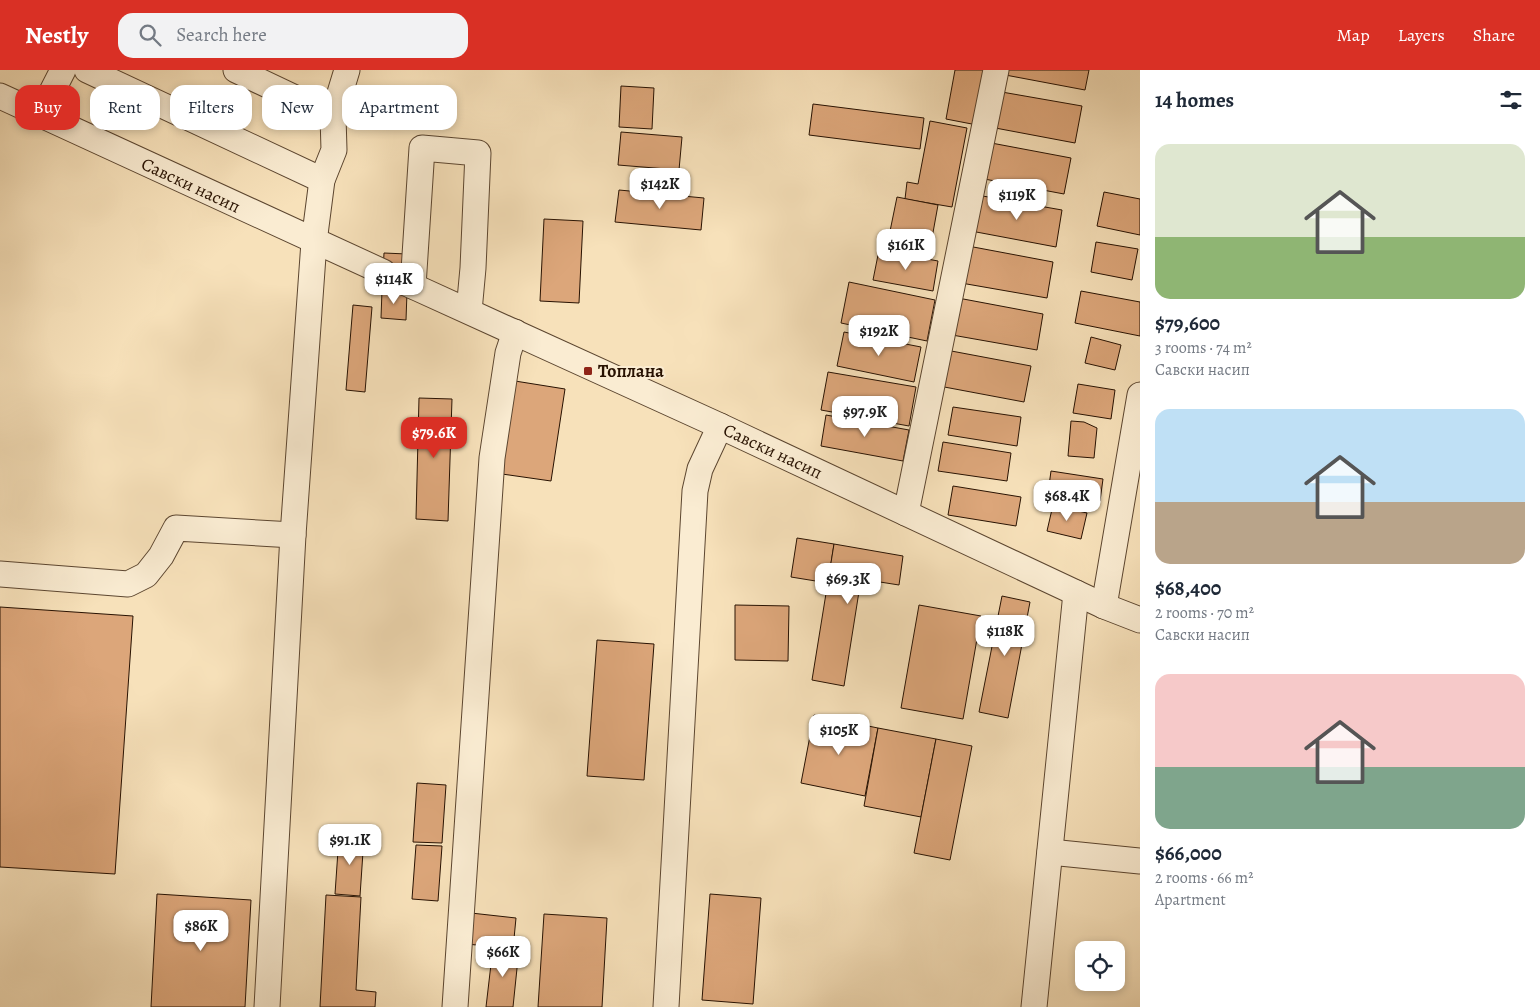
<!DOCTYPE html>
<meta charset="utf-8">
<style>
:root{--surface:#fff;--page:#f2f2f3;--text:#1f2937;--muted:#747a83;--accent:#d93025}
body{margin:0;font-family:Alegreya,serif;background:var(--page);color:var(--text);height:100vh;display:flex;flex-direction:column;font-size:19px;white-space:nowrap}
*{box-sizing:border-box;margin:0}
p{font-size:16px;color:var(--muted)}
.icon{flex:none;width:28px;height:28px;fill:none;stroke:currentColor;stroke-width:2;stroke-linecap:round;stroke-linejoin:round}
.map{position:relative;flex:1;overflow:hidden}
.details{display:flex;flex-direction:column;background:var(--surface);width:400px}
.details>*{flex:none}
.guide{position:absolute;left:15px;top:15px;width:475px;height:45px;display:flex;gap:10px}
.controls{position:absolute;left:1075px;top:871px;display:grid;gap:10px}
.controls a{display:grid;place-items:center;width:50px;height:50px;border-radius:10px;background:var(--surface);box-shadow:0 2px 8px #0003;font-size:25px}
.price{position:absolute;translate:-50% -42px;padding:0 11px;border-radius:10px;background:#fff;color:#222;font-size:16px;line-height:32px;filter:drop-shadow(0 1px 2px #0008)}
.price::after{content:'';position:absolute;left:50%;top:30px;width:15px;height:11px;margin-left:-8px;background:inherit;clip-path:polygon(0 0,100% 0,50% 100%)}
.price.selected{background:var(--accent);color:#fff}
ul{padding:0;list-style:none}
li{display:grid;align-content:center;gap:10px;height:265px;padding:0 15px}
li span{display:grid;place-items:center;height:155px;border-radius:15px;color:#555}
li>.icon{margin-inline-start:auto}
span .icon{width:90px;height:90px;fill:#fffc;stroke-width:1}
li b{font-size:21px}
h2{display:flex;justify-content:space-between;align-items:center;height:60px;padding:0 15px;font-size:21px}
.pill{padding:0 18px;border-radius:15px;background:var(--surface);box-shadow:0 2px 8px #0003;font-size:18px;line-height:45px}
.pill.selected{background:var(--accent);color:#fff}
header{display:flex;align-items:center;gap:30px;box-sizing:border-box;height:70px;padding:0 25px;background:var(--accent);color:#fff}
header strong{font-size:24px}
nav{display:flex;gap:28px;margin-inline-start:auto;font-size:18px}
.search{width:350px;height:45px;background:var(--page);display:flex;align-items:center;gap:12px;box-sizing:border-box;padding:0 18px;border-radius:15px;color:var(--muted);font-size:19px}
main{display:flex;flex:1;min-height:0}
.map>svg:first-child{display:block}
.building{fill:#dca67a;stroke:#281202}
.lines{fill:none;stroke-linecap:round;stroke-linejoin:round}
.minor-casing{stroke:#5c4630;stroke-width:27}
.minor{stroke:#faecd2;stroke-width:25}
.poi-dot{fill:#8f2418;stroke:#faecd2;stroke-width:2}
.labels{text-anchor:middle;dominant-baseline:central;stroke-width:4;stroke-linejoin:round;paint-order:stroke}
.street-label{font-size:18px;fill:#281202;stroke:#faecd2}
.poi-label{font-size:18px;font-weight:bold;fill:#281202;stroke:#faecd2;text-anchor:start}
</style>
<header>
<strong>Nestly</strong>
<div class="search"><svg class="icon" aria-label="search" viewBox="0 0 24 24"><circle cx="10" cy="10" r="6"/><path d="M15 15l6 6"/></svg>Search here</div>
<nav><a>Map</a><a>Layers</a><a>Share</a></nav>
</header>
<main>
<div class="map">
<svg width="1140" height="937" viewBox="0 0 1140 937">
<rect width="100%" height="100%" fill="#f7e1ba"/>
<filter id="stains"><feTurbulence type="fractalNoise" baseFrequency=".004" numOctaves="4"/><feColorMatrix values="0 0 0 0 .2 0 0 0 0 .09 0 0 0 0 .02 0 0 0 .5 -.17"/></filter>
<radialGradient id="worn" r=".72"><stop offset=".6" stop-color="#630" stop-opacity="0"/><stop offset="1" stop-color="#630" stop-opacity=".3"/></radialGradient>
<g class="building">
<path d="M955 0H987L977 55 946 49Z"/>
<path d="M1001 0H1089L1085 20 1000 4Z"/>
<path d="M621 16 654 18 652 59 619 57Z"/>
<path d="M996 21 1082 36 1075 73 990 57Z"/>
<path d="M813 34 924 48 920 79 809 65Z"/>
<path d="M930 51 967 58 952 137 905 129 907 112 918 114Z"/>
<path d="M621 62 682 67 679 100 618 95Z"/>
<path d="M986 72 1071 88 1064 124 979 108Z"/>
<path d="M619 120 704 128 701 160 615 152Z"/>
<path d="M1104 122 1140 129V165L1097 156Z"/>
<path d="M977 125 1062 140 1056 177 971 161Z"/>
<path d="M897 127 938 135 930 179 888 171Z"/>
<path d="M544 149 583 151 579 233 540 231Z"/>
<path d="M1096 172 1138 179 1132 210 1091 202Z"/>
<path d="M968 176 1053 192 1047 228 961 213Z"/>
<path d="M879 180 938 191 933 221 873 210Z"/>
<path d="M384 183 407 184 405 222 382 220Z"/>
<path d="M849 212 935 230 927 271 841 253Z"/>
<path d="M382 220 407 222 406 250 381 248Z"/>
<path d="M1081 221 1140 232V266L1075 253Z"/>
<path d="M958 228 1043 244 1037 280 952 265Z"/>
<path d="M353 235 372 237 365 322 346 320Z"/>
<path d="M844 262 921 277 914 312 837 296Z"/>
<path d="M1091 267 1121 275 1115 300 1085 293Z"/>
<path d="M946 280 1031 296 1024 332 939 316Z"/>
<path d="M828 302 916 317 909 356 821 340Z"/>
<path d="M515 311 565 319 551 411 502 404Z"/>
<path d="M1078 314 1115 320 1111 349 1073 343Z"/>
<path d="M419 328 452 329 448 451 416 449Z"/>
<path d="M953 337 1021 347 1017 376 948 365Z"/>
<path d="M826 345 909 360 903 391 821 376Z"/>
<path d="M1071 351 1084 352 1097 358 1094 388 1068 386Z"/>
<path d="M943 372 1011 383 1007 411 938 401Z"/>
<path d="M1051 401 1103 409 1100 431 1048 423Z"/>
<path d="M953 416 1021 427 1016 456 948 445Z"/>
<path d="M1053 435 1087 443 1081 469 1047 461Z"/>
<path d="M797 468 834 474 828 513 791 507Z"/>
<path d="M834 474 903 486 899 515 861 509 844 616 812 610Z"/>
<path d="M1002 526 1030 532 1008 648 979 642Z"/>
<path d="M735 535 789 536 788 591 735 590Z"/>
<path d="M919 535 981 546 963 649 901 638Z"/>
<path d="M0 537 133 546 115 804 0 797Z"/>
<path d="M597 570 654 574 644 710 587 706Z"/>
<path d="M814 645 878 658 865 726 801 713Z"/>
<path d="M878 658 936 669 921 747 864 736Z"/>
<path d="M936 669 972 676 950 790 914 783Z"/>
<path d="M417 713 446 715 442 773 413 772Z"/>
<path d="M339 766 364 767 360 826 335 824Z"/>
<path d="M416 775 442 776 438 831 412 829Z"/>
<path d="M157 824 251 830 245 937H151Z"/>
<path d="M710 824 761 828 753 934 702 930Z"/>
<path d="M326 825 361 827 356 920 376 922 375 937H320Z"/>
<path d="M471 843 516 848 513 879 467 874Z"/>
<path d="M544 844 607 848 602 937H538Z"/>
<path d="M493 877 519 879 513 937H486Z"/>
</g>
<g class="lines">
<defs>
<g id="minor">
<path d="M87 0 322 110"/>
<path d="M236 0 333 46 334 80 322 110 314 172 293 465 267 937"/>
<path d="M0 26 383 202"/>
<path d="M40 45 63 0"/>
<path d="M333 46 347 0"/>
<path d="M406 213 720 356 1104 536 1140 550"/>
<path d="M413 216 422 78 478 83 473 198 469 241"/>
<path d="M906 443 996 0"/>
<path d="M0 504 128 514 146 505 161 486 176 458 293 465"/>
<path d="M1104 536 1140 325"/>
<path d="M1050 782 1140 791"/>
<path d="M455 937 492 388 508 283 515 262"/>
<path d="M666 937 695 421 700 399 720 356"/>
<path d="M1034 937 1076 523"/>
</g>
</defs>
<use href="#minor" class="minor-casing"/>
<use href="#minor" class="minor"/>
</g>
<rect class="poi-dot" x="583" y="296" width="10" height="10" rx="2.5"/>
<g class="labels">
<g class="street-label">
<text transform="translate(191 115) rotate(25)">Савски насип</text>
<text transform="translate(773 381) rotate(25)">Савски насип</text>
</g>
<g class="poi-label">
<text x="598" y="301">Топлана</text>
</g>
</g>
<rect width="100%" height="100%" filter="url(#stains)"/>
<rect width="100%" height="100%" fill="url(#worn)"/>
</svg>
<div class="controls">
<a><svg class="icon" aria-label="locate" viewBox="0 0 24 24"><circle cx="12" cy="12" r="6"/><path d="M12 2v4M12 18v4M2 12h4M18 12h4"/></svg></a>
</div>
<b class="price" style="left:660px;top:140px">$142K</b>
<b class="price" style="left:1017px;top:151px">$119K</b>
<b class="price" style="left:906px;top:201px">$161K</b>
<b class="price" style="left:394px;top:235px">$114K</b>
<b class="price" style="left:879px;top:287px">$192K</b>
<b class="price" style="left:865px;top:368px">$97.9K</b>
<b class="price selected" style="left:434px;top:389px">$79.6K</b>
<b class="price" style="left:1067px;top:452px">$68.4K</b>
<b class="price" style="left:848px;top:535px">$69.3K</b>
<b class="price" style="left:1005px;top:587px">$118K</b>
<b class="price" style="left:839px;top:686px">$105K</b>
<b class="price" style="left:350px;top:796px">$91.1K</b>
<b class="price" style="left:201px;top:882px">$86K</b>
<b class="price" style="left:503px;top:908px">$66K</b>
<div class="guide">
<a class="pill selected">Buy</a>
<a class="pill">Rent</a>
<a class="pill">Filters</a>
<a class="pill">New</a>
<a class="pill">Apartment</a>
</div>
</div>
<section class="details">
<h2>14 homes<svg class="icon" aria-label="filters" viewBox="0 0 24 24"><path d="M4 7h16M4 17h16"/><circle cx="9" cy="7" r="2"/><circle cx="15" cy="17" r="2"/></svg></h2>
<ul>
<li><span style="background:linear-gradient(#dfe7d0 60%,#8fb573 0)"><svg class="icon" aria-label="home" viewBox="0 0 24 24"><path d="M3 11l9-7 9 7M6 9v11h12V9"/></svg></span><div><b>$79,600</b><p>3 rooms · 74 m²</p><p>Савски насип</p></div></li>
<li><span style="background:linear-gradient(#bfe0f5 60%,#b9a48a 0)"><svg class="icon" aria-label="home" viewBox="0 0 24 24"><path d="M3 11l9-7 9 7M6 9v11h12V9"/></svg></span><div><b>$68,400</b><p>2 rooms · 70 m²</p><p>Савски насип</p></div></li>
<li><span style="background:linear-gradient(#f6c9c9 60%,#7fa58c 0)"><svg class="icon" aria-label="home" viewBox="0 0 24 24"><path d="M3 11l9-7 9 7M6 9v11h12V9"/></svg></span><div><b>$66,000</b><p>2 rooms · 66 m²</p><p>Apartment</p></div></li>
</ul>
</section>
</main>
